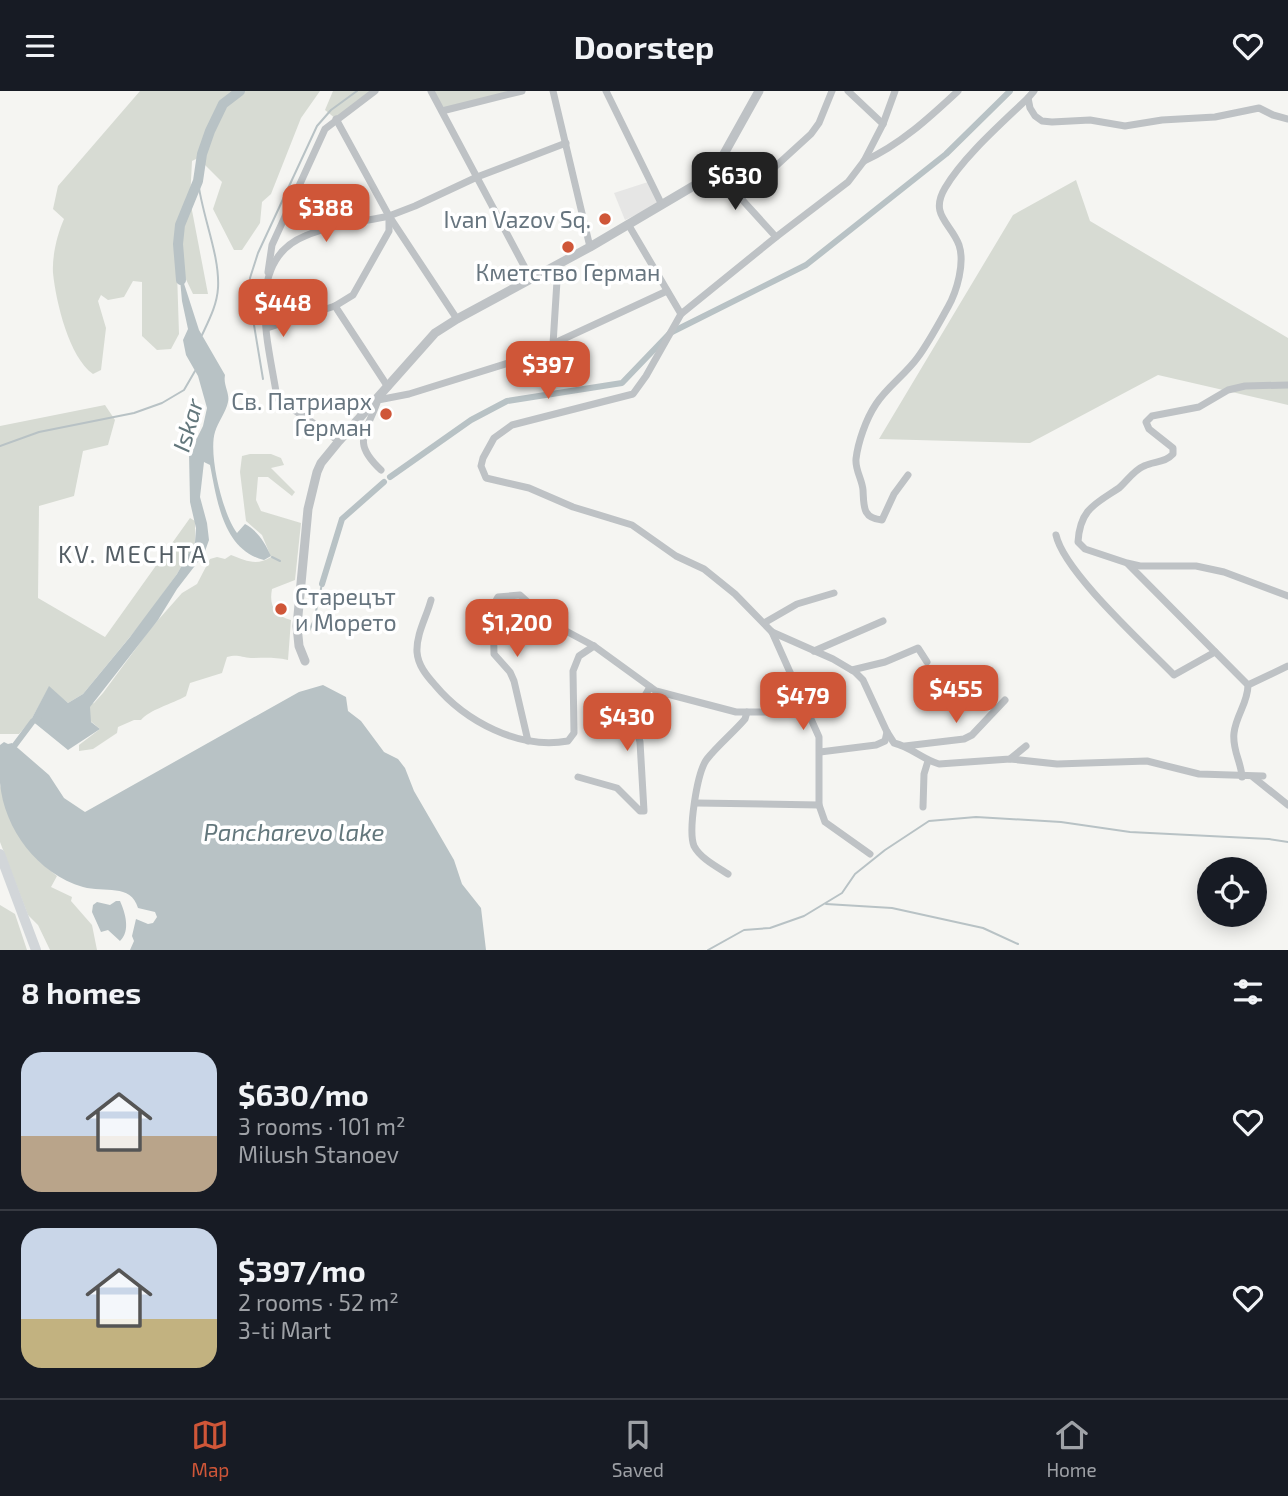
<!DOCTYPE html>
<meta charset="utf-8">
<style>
:root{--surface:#171b24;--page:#242831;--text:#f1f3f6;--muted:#9ea1a6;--line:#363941;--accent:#cf5638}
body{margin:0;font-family:"Exo 2",sans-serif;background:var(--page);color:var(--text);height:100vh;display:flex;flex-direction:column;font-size:26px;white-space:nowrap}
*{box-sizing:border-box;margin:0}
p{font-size:23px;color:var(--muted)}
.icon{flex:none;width:38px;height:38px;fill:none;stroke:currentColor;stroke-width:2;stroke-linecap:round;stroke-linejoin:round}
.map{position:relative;height:859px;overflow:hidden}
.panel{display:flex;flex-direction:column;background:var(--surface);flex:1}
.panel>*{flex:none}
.buttons{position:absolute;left:1197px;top:766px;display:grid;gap:14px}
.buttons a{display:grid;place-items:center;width:70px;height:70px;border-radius:50%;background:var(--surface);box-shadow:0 4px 18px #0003;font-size:35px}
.price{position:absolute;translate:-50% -60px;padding:0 16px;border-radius:14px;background:var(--accent);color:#fff;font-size:23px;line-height:46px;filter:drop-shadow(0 2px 4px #0008)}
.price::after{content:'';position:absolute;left:50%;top:42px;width:21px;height:16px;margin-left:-10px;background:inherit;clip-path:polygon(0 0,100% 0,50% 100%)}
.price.on{background:#222;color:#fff}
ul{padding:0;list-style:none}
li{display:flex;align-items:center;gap:21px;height:175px;padding:0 21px}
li+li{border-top:2px solid var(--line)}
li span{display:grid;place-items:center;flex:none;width:196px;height:140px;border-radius:21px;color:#555}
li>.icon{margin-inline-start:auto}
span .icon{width:84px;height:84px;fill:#fffc;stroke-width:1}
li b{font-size:30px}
h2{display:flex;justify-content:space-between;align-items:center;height:84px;padding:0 21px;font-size:30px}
header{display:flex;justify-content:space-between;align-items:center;height:91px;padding:0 21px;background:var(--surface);font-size:32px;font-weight:700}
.tab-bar{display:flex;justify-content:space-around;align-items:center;height:98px;border-top:2px solid var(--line);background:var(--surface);font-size:19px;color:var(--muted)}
.tab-bar a{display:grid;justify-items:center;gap:4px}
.tab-bar .on{color:var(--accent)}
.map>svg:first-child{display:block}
.built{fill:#e6e6e5}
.green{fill:#d7dbd3}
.water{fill:#b8c2c5}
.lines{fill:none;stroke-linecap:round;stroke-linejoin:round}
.stream{stroke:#b8c2c5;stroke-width:2}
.canal{stroke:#b8c2c5;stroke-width:6}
.river{stroke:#b8c2c5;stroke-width:10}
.minor{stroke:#bec2c5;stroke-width:7}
.tertiary{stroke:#bec2c5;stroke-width:9}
.secondary{stroke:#d2d6d9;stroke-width:10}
.poi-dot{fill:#cf5638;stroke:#fff;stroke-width:2.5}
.labels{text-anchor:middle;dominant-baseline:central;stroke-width:7;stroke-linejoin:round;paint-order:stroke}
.poi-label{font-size:23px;fill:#67757f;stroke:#fff;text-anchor:end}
.water-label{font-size:24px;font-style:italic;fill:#63777c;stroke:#fff}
.neighbourhood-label{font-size:24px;letter-spacing:2px;fill:#545e65;stroke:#fff}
</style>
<header><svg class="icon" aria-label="menu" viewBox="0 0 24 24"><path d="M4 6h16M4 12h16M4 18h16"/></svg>Doorstep<svg class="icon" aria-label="heart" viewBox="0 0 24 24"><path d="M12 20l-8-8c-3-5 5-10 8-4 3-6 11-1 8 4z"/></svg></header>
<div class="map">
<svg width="1288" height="859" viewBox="0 0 1288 859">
<rect width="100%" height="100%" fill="#f5f5f2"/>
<path class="built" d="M648 91 659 113 625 129 614 102Z"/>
<g class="green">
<path d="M140 0H320L301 27 271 103 262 111 260 132 242 159H234L213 118 222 91 198 67 192 70 190 109 208 203H193L182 180 177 181 179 243 171 258 157 259 142 245V191L133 190 124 206 108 209 101 204 98 210 106 237 101 279 93 283C69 266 56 211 53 182 52 165 57 144 64 128L53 118 58 95Z"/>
<path d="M333 0H375L336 28 325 19Z"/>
<path d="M431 0H522L442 20Z"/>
<path d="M1076 89 1090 130 1288 247V314L1158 284 1030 352 879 348 1013 124Z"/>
<path d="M105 314 115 329 108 354 83 360 74 405 39 415 38 507 105 546 190 427 195 430V451L177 483 143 530 83 603 68 612 49 596 31 629 19 643H0V335Z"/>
<path d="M250 363H271L281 367 284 374 271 377 295 401 292 405 268 386H258L256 409 261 420 301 432 295 489 272 498C269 514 274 525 291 529L288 569C274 566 265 567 251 567 241 566 237 563 227 566L222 582 190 592 186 605C172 613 149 619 141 629H134L118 636 117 642 93 658 79 660V654L100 638 76 618 94 612 103 602 151 537 182 502 197 493 210 468 217 466 225 468 231 464C246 470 257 475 271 466L262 444 246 430 240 381 242 365Z"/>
<path d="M0 693C11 737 21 757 57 785L51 796 72 806 71 810 92 834 97 859H50L38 834 28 824 0 751Z"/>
<path d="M0 814 15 823 27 859H0Z"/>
</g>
<g class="water">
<path d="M179 177 199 239 225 284C223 294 230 302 228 311 226 321 218 331 215 341 208 363 223 424 237 442L245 433C258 440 265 452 271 465L264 469C223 459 217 409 210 374L204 371 200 406 207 432 209 449 204 463 177 498 158 529 90 616 91 631 100 638 68 659 31 629 49 595 68 612 83 603 130 546 177 483 195 451 196 437 190 411 189 362 191 353 197 347 203 335 207 317 198 285 186 264 183 249 188 238 182 210Z"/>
<path d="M323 594 346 606 348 620 361 630 384 661 398 668 405 677 414 700 454 769 462 793 481 817 486 859H130L134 850 132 845 136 828 148 833 153 832 157 826 155 821 138 817C131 792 104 802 83 796 38 783 4 738 0 692 0 679 0 666 0 654L4 651 8 653 12 652 49 684 64 707 85 721 299 601Z"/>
<path d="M116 810H120C125 821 131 840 120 850L108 839 101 841 92 821 93 814 97 811 110 814Z"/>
</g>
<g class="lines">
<g class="stream">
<path d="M198 90C202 125 220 164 218 197 217 214 209 229 202 244"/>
<path d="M263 288 249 204 250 187 258 162 317 35 331 19 357 0"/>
<path d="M0 355 39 341 134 322 162 312 184 299 195 280"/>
<path d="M272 466 280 470"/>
<path d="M309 540 314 529 322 493"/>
<path d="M826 813 892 817 983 837 1018 853"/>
<path d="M708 859 744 839 770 837 804 825 842 802 855 783 885 759 929 730 976 726 1061 731 1130 741 1269 748 1288 751"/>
</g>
<g class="canal">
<path d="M390 386 471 329 507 310 622 292 670 242 806 174 946 63 1010 0"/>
<path d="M322 493 342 428 384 391"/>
<path d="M15 654 33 630 39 628"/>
</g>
<path class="river" d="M181 189 178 153 180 134 198 90 202 63 210 40 223 13 240 0"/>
<g class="minor">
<path d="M431 0 531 188"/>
<path d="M553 0 590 156"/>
<path d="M606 0 662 114"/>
<path d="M848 0 883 33"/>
<path d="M895 0 883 33 864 70 848 91 776 146 681 223 646 285 633 303 512 334 494 347 483 367 481 375 486 387 529 397 573 416 632 434 676 465 704 478 735 503 772 541 833 568 855 581 863 589 887 641 894 652C911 656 922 668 939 673L1010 668 1026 655"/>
<path d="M1034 0 1028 7 1030 17 1035 25 1042 30 1052 31 1090 29 1125 35 1162 29 1215 26 1259 17 1273 24 1288 28"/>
<path d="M442 20 522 0"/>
<path d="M336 28 389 125 457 228"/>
<path d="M864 70C900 54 930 26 958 0"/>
<path d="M715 79 776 146"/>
<path d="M741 107 811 43 819 32 832 0"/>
<path d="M628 133 681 223"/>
<path d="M268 181 272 154 325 38 375 0"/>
<path d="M335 215 388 296"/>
<path d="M267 237 335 215 353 204 389 140V125L415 115 477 86 566 52"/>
<path d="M553 253 558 174"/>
<path d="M1288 294 1245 295 1228 299 1199 316 1152 325 1146 331 1149 338 1173 357V363C1165 372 1154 370 1144 375 1134 379 1127 390 1119 397 1095 413 1080 418 1078 451L1085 458 1127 472 1140 475H1196L1224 481 1288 505"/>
<path d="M339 350 277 307C270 257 242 170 305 145 331 134 361 131 389 125"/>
<path d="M381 379C351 351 366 343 378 309L409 303 518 269 667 200"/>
<path d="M908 384 894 403 882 429C862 427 864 415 863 399 862 388 855 379 856 368 858 351 866 328 876 313 887 296 906 283 918 266 929 251 939 232 948 216 957 200 965 172 959 154 951 132 929 124 945 97 963 66 1002 32 1028 7"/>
<path d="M1056 444C1064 481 1145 554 1174 584L1215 561"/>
<path d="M1128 473 1248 594C1248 612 1236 624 1234 642 1232 659 1241 670 1242 686"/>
<path d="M431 509C427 525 416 543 417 561 418 574 426 584 435 594 465 630 519 659 568 650L574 642 573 580 579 565 594 555"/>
<path d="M764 532 797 513 834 502"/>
<path d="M772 541 819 646V714L825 731 870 763"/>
<path d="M814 560 883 530"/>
<path d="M852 579 885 571 918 557 927 571"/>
<path d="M1248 594 1288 575"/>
<path d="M528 650 514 590 510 581 494 563 493 515 498 506 520 504 551 532 594 555 656 600 736 621H769L800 614 806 615"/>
<path d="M905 655 964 648 972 644 1005 609"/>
<path d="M820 661 876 654 885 650 887 641"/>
<path d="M1010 668 1057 673 1147 670 1199 683 1263 685"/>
<path d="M578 686 617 697 640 720H644L640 651 635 632 640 613 650 596"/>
<path d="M1253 686 1288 714"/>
<path d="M696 712 819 714"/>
<path d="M923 716 924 683 928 670"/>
<path d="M728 783C717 776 700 767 694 755 688 740 697 681 707 668 718 654 733 642 745 628L747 621"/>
</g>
<path class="tertiary" d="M305 570 299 555 297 535 308 418 317 381 321 372 339 350 435 242 457 228 590 156 707 87 715 79 759 0"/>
<path class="secondary" d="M0 763 36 859"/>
</g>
<g class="poi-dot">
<circle cx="605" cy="128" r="7"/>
<circle cx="568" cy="156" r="7"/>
<circle cx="386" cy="323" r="7"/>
<circle cx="281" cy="518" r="7"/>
</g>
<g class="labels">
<g class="poi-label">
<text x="591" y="128">Ivan Vazov Sq.</text>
<text x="568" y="181" text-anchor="middle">Кметство Герман</text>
<text x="372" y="310">Св. Патриарх<tspan x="372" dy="26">Герман</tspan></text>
<text x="295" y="505" text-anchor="start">Старецът<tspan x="295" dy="26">и Морето</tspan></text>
</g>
<g class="water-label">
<text transform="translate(187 334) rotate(-74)">Iskar</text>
<text x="294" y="740">Pancharevo lake</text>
</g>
<g class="neighbourhood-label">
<text x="133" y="462">KV. MECHTA</text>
</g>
</g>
</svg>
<div class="buttons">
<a><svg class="icon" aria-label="locate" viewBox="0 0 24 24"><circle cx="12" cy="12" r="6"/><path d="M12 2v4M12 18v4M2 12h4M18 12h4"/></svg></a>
</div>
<b class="price on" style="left:735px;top:121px">$630</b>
<b class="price" style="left:326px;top:153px">$388</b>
<b class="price" style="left:283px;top:248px">$448</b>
<b class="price" style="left:548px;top:310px">$397</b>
<b class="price" style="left:517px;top:568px">$1,200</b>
<b class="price" style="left:956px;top:634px">$455</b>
<b class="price" style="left:803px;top:641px">$479</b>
<b class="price" style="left:627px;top:662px">$430</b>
</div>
<section class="panel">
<h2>8 homes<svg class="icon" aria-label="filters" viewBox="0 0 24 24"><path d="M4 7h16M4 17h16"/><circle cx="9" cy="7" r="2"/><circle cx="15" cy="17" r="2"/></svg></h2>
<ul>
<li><span style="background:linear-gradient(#c9d6e8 60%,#b9a48a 0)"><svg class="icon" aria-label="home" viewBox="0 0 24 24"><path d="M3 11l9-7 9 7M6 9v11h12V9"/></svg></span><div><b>$630/mo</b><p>3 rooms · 101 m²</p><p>Milush Stanoev</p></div><svg class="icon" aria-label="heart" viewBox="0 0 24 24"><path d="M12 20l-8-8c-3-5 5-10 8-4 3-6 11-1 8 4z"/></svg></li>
<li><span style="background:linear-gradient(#c9d6e8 65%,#c2b280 0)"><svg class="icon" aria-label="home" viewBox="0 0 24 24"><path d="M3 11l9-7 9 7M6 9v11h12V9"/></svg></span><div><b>$397/mo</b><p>2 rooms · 52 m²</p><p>3-ti Mart</p></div><svg class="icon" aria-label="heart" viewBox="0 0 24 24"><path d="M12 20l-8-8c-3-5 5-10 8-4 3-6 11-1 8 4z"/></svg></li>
</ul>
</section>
<nav class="tab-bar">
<a class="on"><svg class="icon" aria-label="map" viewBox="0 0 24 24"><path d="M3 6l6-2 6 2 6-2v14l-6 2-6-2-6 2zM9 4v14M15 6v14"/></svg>Map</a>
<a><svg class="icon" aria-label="saved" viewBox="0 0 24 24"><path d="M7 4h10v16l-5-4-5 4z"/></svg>Saved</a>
<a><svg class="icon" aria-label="home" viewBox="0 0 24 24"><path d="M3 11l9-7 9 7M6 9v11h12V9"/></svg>Home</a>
</nav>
